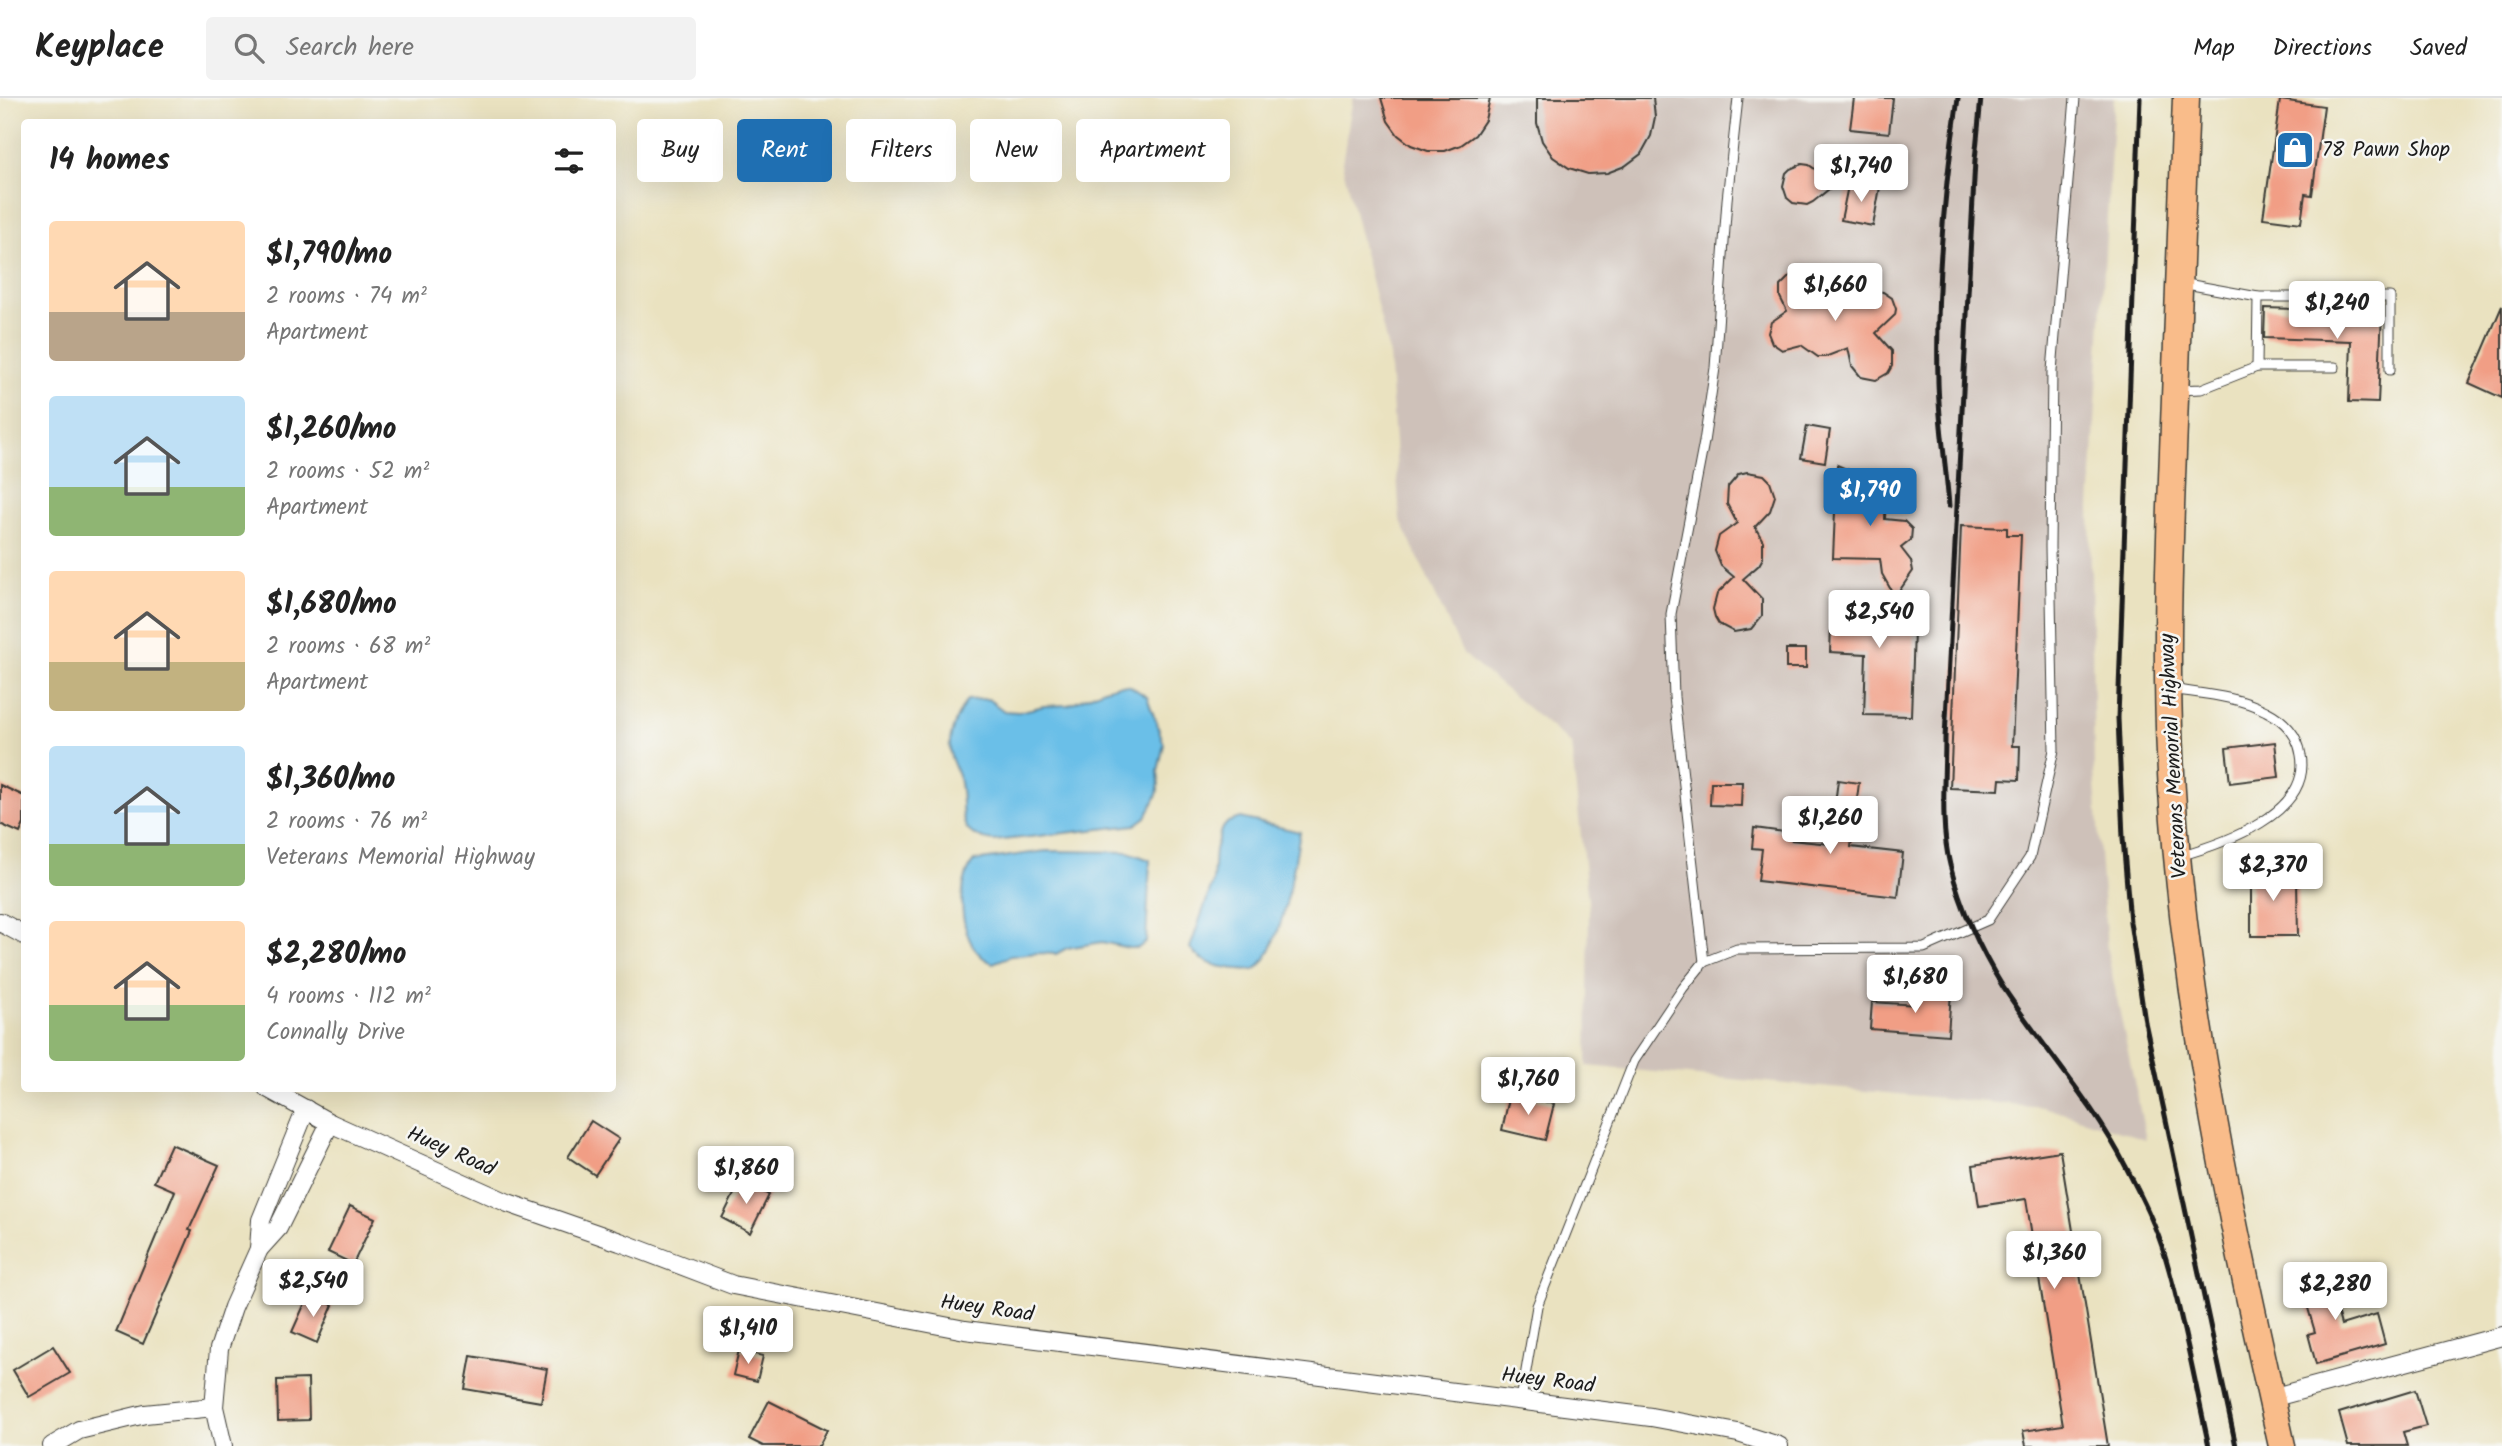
<!DOCTYPE html>
<meta charset="utf-8">
<style>
:root{--surface:#fff;--page:#f2f2f2;--text:#222;--muted:#767676;--line:#e0e0e0;--accent:#1f6fb2}
body{margin:0;font-family:Kalam,sans-serif;background:var(--page);color:var(--text);height:100vh;display:flex;flex-direction:column;font-size:26px;white-space:nowrap}
*{box-sizing:border-box;margin:0}
p{font-size:23px;color:var(--muted)}
.icon{flex:none;width:38px;height:38px;fill:none;stroke:currentColor;stroke-width:2;stroke-linecap:round;stroke-linejoin:round}
.map{position:relative;flex:1;overflow:hidden}
.side{position:absolute;left:21px;top:21px;width:595px;height:973px;display:flex;flex-direction:column;background:var(--surface);border-radius:7px;box-shadow:0 7px 28px #0002}
.side>*{flex:none}
.banner{position:absolute;left:637px;top:21px;width:665px;height:63px;display:flex;gap:14px}
.price{position:absolute;translate:-50% -60px;padding:0 16px;border-radius:7px;background:#fff;color:#222;font-size:23px;line-height:46px;filter:drop-shadow(0 2px 4px #0008)}
.price::after{content:'';position:absolute;left:50%;top:42px;width:21px;height:16px;margin-left:-10px;background:inherit;clip-path:polygon(0 0,100% 0,50% 100%)}
.price.selected{background:var(--accent);color:#fff}
ul{padding:0;list-style:none}
li{display:flex;align-items:center;gap:21px;height:175px;padding:0 28px}
li span{display:grid;place-items:center;flex:none;width:196px;height:140px;border-radius:7px;color:#555}
li>.icon{margin-inline-start:auto}
span .icon{width:84px;height:84px;fill:#fffc;stroke-width:1}
li b{font-size:30px}
h2{display:flex;justify-content:space-between;align-items:center;height:84px;padding:0 28px;font-size:30px}
.tag{padding:0 24px;border-radius:7px;background:var(--surface);box-shadow:0 7px 28px #0002;font-size:24px;line-height:63px}
.tag.selected{background:var(--accent);color:#fff}
header{display:flex;align-items:center;gap:42px;box-sizing:border-box;height:98px;padding:0 35px;background:var(--surface);border-bottom:2px solid var(--line)}
header strong{font-size:33px}
nav{display:flex;gap:38px;margin-inline-start:auto;font-size:24px}
.search{width:490px;height:63px;background:var(--page);display:flex;align-items:center;gap:18px;box-sizing:border-box;padding:0 24px;border-radius:7px;color:var(--muted);font-size:26px}
.map>svg:first-child{display:block}
.industrial{fill:#cec1b9}
.water{fill:#6bbfe8;stroke:#446e82;stroke-width:2}
.building{fill:#f19e85}
.lines{fill:none;stroke-linecap:round;stroke-linejoin:round}
.lane-casing{stroke:#3b3a35;stroke-width:11}
.street-casing{stroke:#3b3a35;stroke-width:20}
.primary-casing{stroke:#3b3a35;stroke-width:29}
.lane{stroke:#fff;stroke-width:9}
.street{stroke:#fff;stroke-width:18}
.primary{stroke:#f9bc8a;stroke-width:26}
.rail{stroke:#1c1c1c;stroke-width:5}
.labels{text-anchor:middle;dominant-baseline:central;stroke-width:5;stroke-linejoin:round;paint-order:stroke}
.poi-label{font-size:21px;fill:#1c1c1c;stroke:#f6f6f2;text-anchor:start}
.street-label{font-size:21px;fill:#1c1c1c;stroke:#f6f6f2}
</style>
<header>
<strong>Keyplace</strong>
<div class="search"><svg class="icon" aria-label="search" viewBox="0 0 24 24"><circle cx="10" cy="10" r="6"/><path d="M15 15l6 6"/></svg>Search here</div>
<nav><a>Map</a><a>Directions</a><a>Saved</a></nav>
</header>
<div class="map">
<svg width="2502" height="1348" viewBox="0 0 2502 1348">
<rect width="100%" height="100%" fill="#f6f6f2"/>
<filter id="ink" filterUnits="userSpaceOnUse"><feTurbulence type="fractalNoise" baseFrequency=".0143" numOctaves="2"/><feDisplacementMap in="SourceGraphic" scale="14" xChannelSelector="R" yChannelSelector="G"/><feConvolveMatrix kernelMatrix="1 2 1 2 8 2 1 2 1" color-interpolation-filters="sRGB"/></filter>
<filter id="wash" filterUnits="userSpaceOnUse"><feTurbulence type="fractalNoise" baseFrequency=".00686" numOctaves="4" result="noise"/><feDisplacementMap in="SourceGraphic" scale="28" xChannelSelector="R" yChannelSelector="G"/><feGaussianBlur stdDeviation="1.57" result="paint"/><feColorMatrix in="noise" values="0 0 0 0 0 0 0 0 0 0 0 0 0 0 0 0 0 1.4 0 .05"/><feComposite in="paint" operator="in"/></filter>
<g filter="url(#wash)">
<rect width="100%" height="100%" fill="#eae2c0"/>
<path class="industrial" d="M1353 0H2114L2090 410 2094 672 2107 852 2146 1041 2043 1009 1587 968 1589 812 1571 646 1463 556 1400 421 1389 255 1342 65Z"/>
<g class="water">
<path d="M1119 587 1130 588 1147 599 1164 646 1158 673 1159 685 1157 697 1146 719 1135 727 994 743C953 737 966 716 960 685 959 676 954 668 951 659 946 640 957 617 967 602L988 601 1004 613 1018 614 1044 608 1068 607 1104 591Z"/>
<path d="M1240 720 1300 734C1294 766 1282 855 1254 872 1232 871 1203 870 1190 850L1213 784 1215 752 1221 732 1228 724Z"/>
<path d="M1046 753 1128 754 1150 762 1146 844 1138 850H1129L1102 844 1067 850 1056 856 1036 855 1011 858 993 865C959 854 954 787 974 763Z"/>
</g>
<g id="blocks">
<g class="building">
<path d="M1381 0H1490L1485 22 1475 37 1461 47 1445 53H1428L1411 47 1398 37 1388 23Z"/>
<path d="M1537 0H1653L1655 19 1651 38 1641 56 1625 68 1607 75 1588 76 1569 70 1553 59 1542 43 1537 25Z"/>
<path d="M1854 0H1893L1889 35 1850 31Z"/>
<path d="M2280 2 2324 8 2312 97 2305 96 2301 125 2263 120Z"/>
<path d="M1802 66 1809 67 1819 74 1829 91 1813 104 1807 107 1793 105 1787 100 1783 88 1786 75 1790 71Z"/>
<path d="M1849 83 1880 89 1873 128 1841 122Z"/>
<path d="M1802 176 1816 187 1828 181 1840 180 1851 187 1858 202 1877 193 1883 194 1892 200 1896 211 1895 217 1876 235 1892 253V268L1888 275 1876 282 1861 279 1852 268 1848 250 1825 259H1818L1801 247 1782 252 1772 245 1768 235 1771 224 1787 213 1780 199V188L1791 177Z"/>
<path d="M2502 208V300L2469 285Z"/>
<path d="M2265 210 2382 214 2378 305 2349 304 2351 243 2264 240Z"/>
<path d="M1807 328 1830 332 1825 364 1801 360Z"/>
<path d="M1837 367 1886 388 1885 421 1904 423 1912 431 1911 442 1901 450 1911 463 1913 473 1895 499 1882 476 1880 461 1833 460Z"/>
<path d="M1747 374 1764 377 1770 383 1775 398 1770 413 1755 429 1763 443V460L1759 467 1743 481 1762 501V518L1751 531 1734 534 1719 526 1715 519 1713 511 1717 496 1734 479 1721 468 1715 453 1719 438 1737 425 1727 406 1728 389 1739 376Z"/>
<path d="M1961 428 2007 430V437H2021L2012 648H2020L2019 682 2000 681 1999 692 1950 690Z"/>
<path d="M1832 502 1915 505 1911 618 1864 617 1866 556 1830 554Z"/>
<rect x="1786" y="551" width="20" height="19"/>
<path d="M2275 644 2279 679 2230 685 2226 650Z"/>
<path d="M1838 682 1859 685 1851 749 1903 755 1898 799 1758 783 1762 751 1752 750 1754 730 1792 735 1791 742 1830 746Z"/>
<path d="M1711 684H1742L1741 708 1710 707Z"/>
<path d="M0 687 24 698V726L20 735 0 726Z"/>
<path d="M2251 764H2274V783H2297L2298 838H2251Z"/>
<path d="M1918 892 1951 894 1948 937 1870 931 1872 904 1917 907Z"/>
<path d="M1510 996 1554 1006 1545 1042 1502 1032Z"/>
<path d="M591 1023 619 1041 595 1077 568 1059Z"/>
<path d="M171 1046 219 1067 189 1132 192 1133 143 1246 116 1234 175 1093 154 1084Z"/>
<path d="M2060 1053 2108 1348H2026L2023 1333 2063 1327 2026 1101 1979 1108 1973 1067Z"/>
<path d="M741 1082 769 1097 750 1135 722 1120Z"/>
<path d="M350 1108 375 1120 353 1166 328 1154Z"/>
<path d="M2325 1169 2341 1227 2377 1216 2385 1246 2316 1266 2308 1236 2315 1234 2298 1176Z"/>
<path d="M309 1196 333 1207 317 1245 292 1234Z"/>
<path d="M53 1248 70 1275 29 1299 13 1272Z"/>
<path d="M739 1252 763 1258 757 1283 733 1277Z"/>
<path d="M471 1258 547 1271 541 1304 465 1291Z"/>
<path d="M308 1281 309 1322 278 1323 277 1282Z"/>
<path d="M2415 1292 2426 1328 2403 1334 2407 1348H2348L2339 1315Z"/>
<path d="M769 1303 827 1332 819 1348H763L749 1341Z"/>
</g>
</g>
</g>
<g filter="url(#ink)">
<use href="#blocks" fill-opacity="0" stroke="#3b3a35" stroke-width="2"/>
<g class="lines">
<defs>
<g id="lane">
<path d="M2181 185 2258 199H2390V272"/>
<path d="M2257 269 2258 199"/>
<path d="M2177 292 2201 291 2257 269H2335"/>
<path d="M2171 591C2202 596 2238 598 2266 613 2284 622 2298 637 2301 657 2312 716 2222 746 2179 758"/>
<path d="M1704 864 1674 599 1671 516 1704 344 1715 270 1727 102 1738 0"/>
<path d="M1521 1302 1537 1208 1634 963 1683 890 1704 864 1737 851 1924 850 1988 822 2030 759 2054 652 2050 449 2052 273 2075 0"/>
</g>
<g id="street">
<path d="M0 824 24 837"/>
<path d="M267 990 330 1025 508 1105 620 1144 733 1187 965 1232 1651 1319 1738 1335 1779 1348"/>
<path d="M259 1151 261 1122 306 1011"/>
<path d="M2271 1300 2502 1238"/>
<path d="M52 1348 79 1332 145 1316 214 1309"/>
<path d="M223 1348 214 1309 219 1251 233 1209 259 1151 278 1130 330 1025"/>
</g>
<path id="primary" d="M2186 0C2182 109 2178 218 2174 327 2170 436 2165 546 2170 655 2180 890 2231 1119 2282 1348"/>
</defs>
<use href="#lane" class="lane-casing"/>
<use href="#street" class="street-casing"/>
<use href="#primary" class="primary-casing"/>
<use href="#lane" class="lane"/>
<use href="#street" class="street"/>
<use href="#primary" class="primary"/>
<g class="rail">
<path d="M1981 0 1975 62 1945 640C1945 681 1940 727 1950 767 1961 810 1980 852 2003 889 2043 950 2093 1004 2126 1069 2141 1098 2157 1129 2166 1161 2184 1222 2195 1286 2209 1348"/>
<path d="M2140 0 2118 620 2123 740 2130 824 2145 924 2236 1348"/>
<path d="M1949 408C1946 367 1939 325 1938 284 1936 192 1944 91 1958 0"/>
</g>
</g>
</g>
<defs>
<symbol id="shop-square" viewBox="-11 -11 22 22"><rect x="-9" y="-9" width="18" height="18" rx="4" fill="#1f6fb2" stroke="#f6f6f2"/><path d="M-5-2.5h2.3a2.7 3.5 0 0 1 5.4 0H5L5.5 6h-11ZM-1.5-2.5h3a1.5 2.3 0 0 0-3 0Z" fill="#fff"/></symbol>
</defs>
<g fill-rule="evenodd">
<use href="#shop-square" x="2273" y="30" width="44" height="44"/>
</g>
<g class="labels">
<g class="poi-label">
<text x="2322" y="52">78 Pawn Shop</text>
</g>
<g class="street-label">
<text transform="translate(2174 658) rotate(-93)">Veterans Memorial Highway</text>
<text transform="translate(451 1054) rotate(24)">Huey Road</text>
<text transform="translate(987 1211) rotate(8)">Huey Road</text>
<text transform="translate(1548 1283) rotate(7)">Huey Road</text>
</g>
</g>
</svg>
<b class="price" style="left:1861px;top:106px">$1,740</b>
<b class="price" style="left:1835px;top:225px">$1,660</b>
<b class="price" style="left:2337px;top:243px">$1,240</b>
<b class="price selected" style="left:1870px;top:430px">$1,790</b>
<b class="price" style="left:1879px;top:552px">$2,540</b>
<b class="price" style="left:1830px;top:758px">$1,260</b>
<b class="price" style="left:2273px;top:805px">$2,370</b>
<b class="price" style="left:1915px;top:917px">$1,680</b>
<b class="price" style="left:1528px;top:1019px">$1,760</b>
<b class="price" style="left:746px;top:1108px">$1,860</b>
<b class="price" style="left:2054px;top:1193px">$1,360</b>
<b class="price" style="left:313px;top:1221px">$2,540</b>
<b class="price" style="left:2335px;top:1224px">$2,280</b>
<b class="price" style="left:748px;top:1268px">$1,410</b>
<div class="banner">
<a class="tag">Buy</a>
<a class="tag selected">Rent</a>
<a class="tag">Filters</a>
<a class="tag">New</a>
<a class="tag">Apartment</a>
</div>
<section class="side">
<h2>14 homes<svg class="icon" aria-label="filters" viewBox="0 0 24 24"><path d="M4 7h16M4 17h16"/><circle cx="9" cy="7" r="2"/><circle cx="15" cy="17" r="2"/></svg></h2>
<ul>
<li><span style="background:linear-gradient(#ffd9b3 65%,#b9a48a 0)"><svg class="icon" aria-label="home" viewBox="0 0 24 24"><path d="M3 11l9-7 9 7M6 9v11h12V9"/></svg></span><div><b>$1,790/mo</b><p>2 rooms · 74 m²</p><p>Apartment</p></div></li>
<li><span style="background:linear-gradient(#bfe0f5 65%,#8fb573 0)"><svg class="icon" aria-label="home" viewBox="0 0 24 24"><path d="M3 11l9-7 9 7M6 9v11h12V9"/></svg></span><div><b>$1,260/mo</b><p>2 rooms · 52 m²</p><p>Apartment</p></div></li>
<li><span style="background:linear-gradient(#ffd9b3 65%,#c2b280 0)"><svg class="icon" aria-label="home" viewBox="0 0 24 24"><path d="M3 11l9-7 9 7M6 9v11h12V9"/></svg></span><div><b>$1,680/mo</b><p>2 rooms · 68 m²</p><p>Apartment</p></div></li>
<li><span style="background:linear-gradient(#bfe0f5 70%,#8fb573 0)"><svg class="icon" aria-label="home" viewBox="0 0 24 24"><path d="M3 11l9-7 9 7M6 9v11h12V9"/></svg></span><div><b>$1,360/mo</b><p>2 rooms · 76 m²</p><p>Veterans Memorial Highway</p></div></li>
<li><span style="background:linear-gradient(#ffd9b3 60%,#8fb573 0)"><svg class="icon" aria-label="home" viewBox="0 0 24 24"><path d="M3 11l9-7 9 7M6 9v11h12V9"/></svg></span><div><b>$2,280/mo</b><p>4 rooms · 112 m²</p><p>Connally Drive</p></div></li>
</ul>
</section>
</div>
